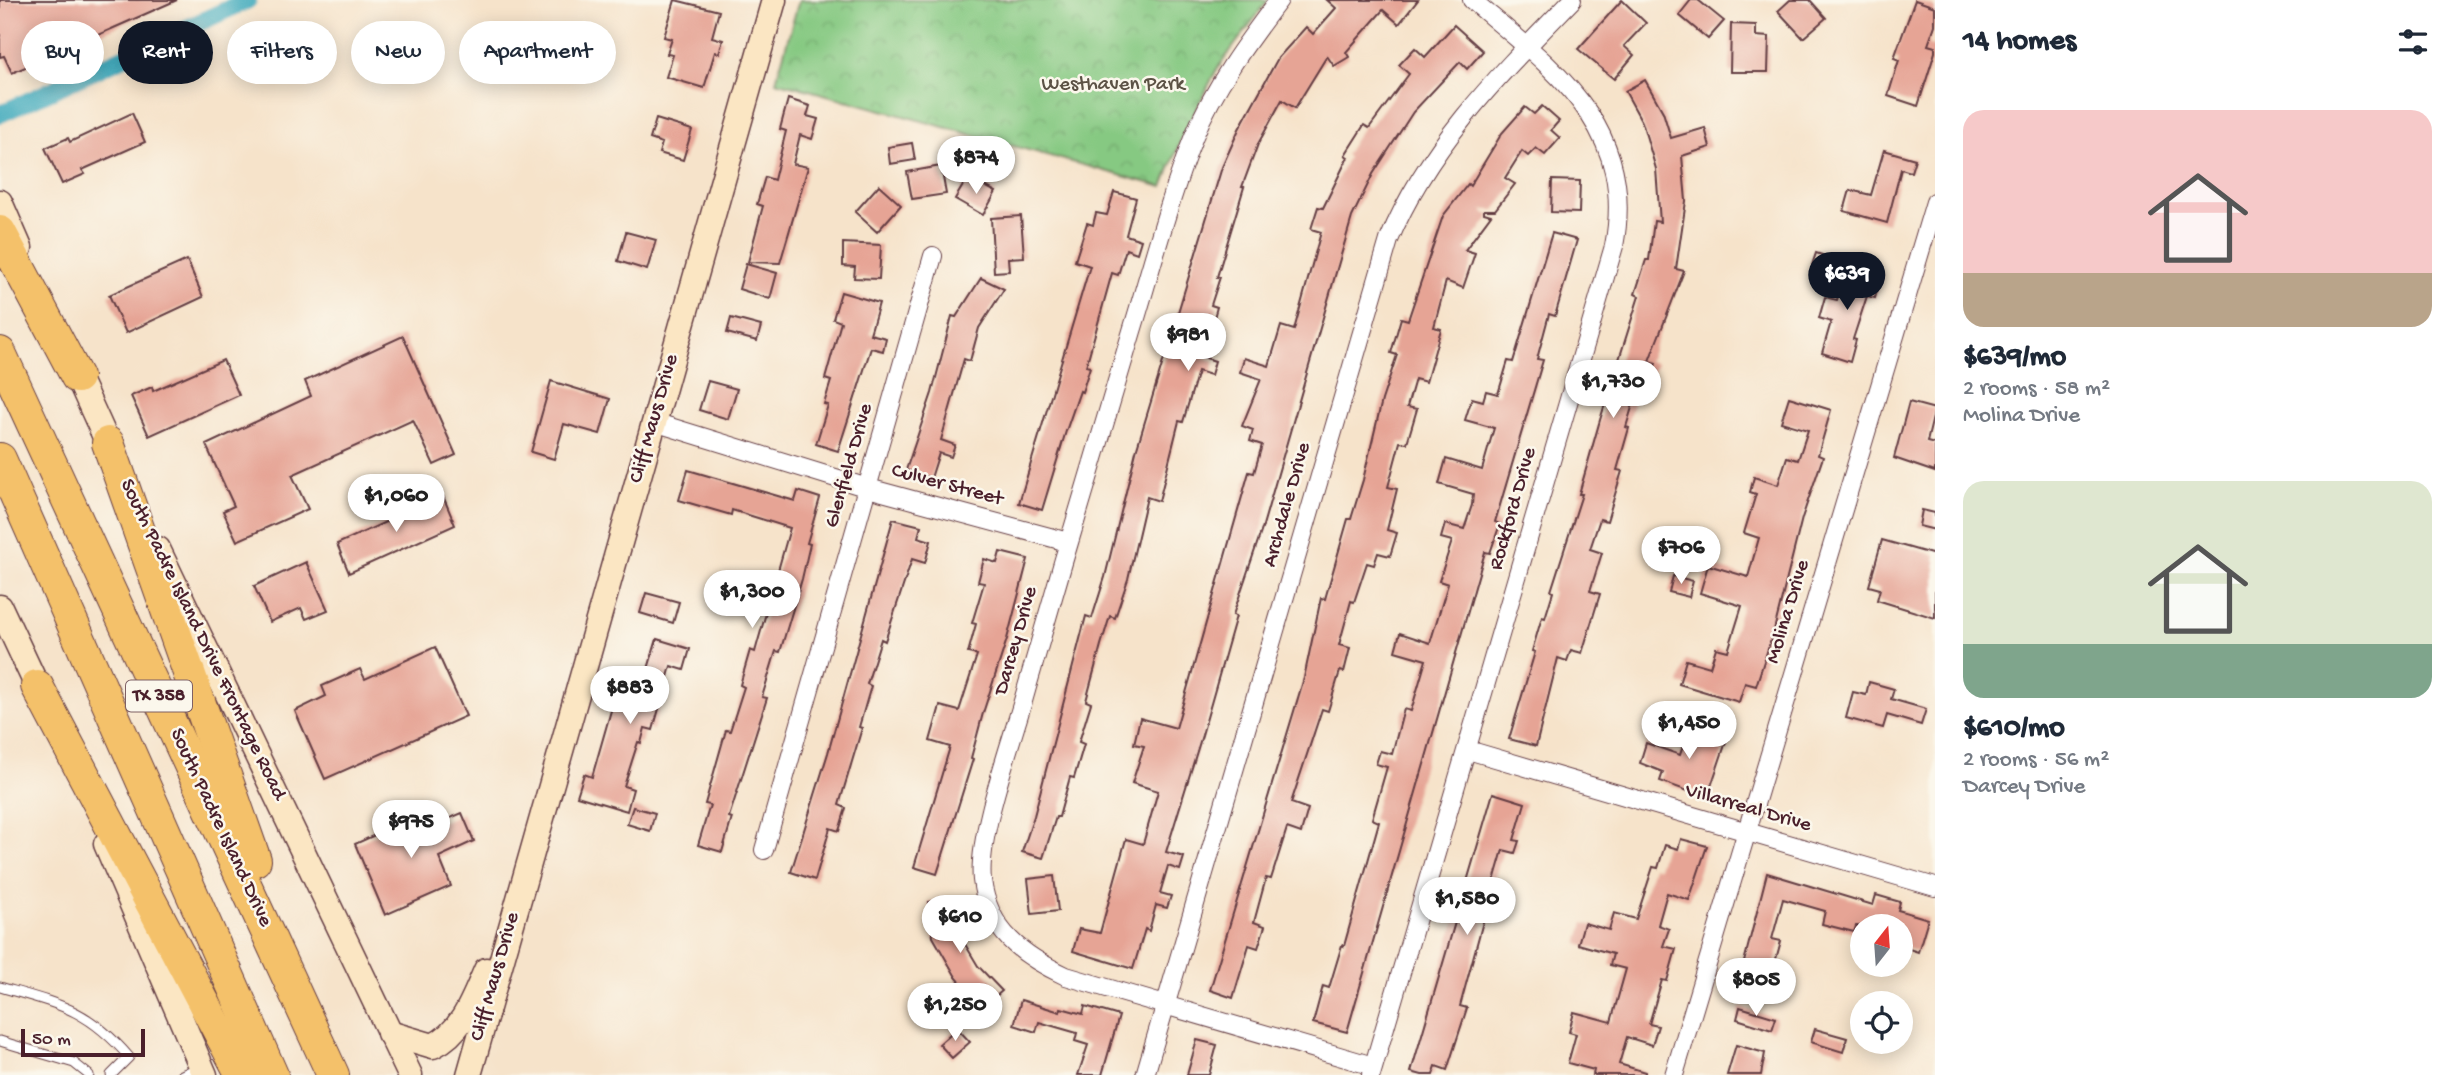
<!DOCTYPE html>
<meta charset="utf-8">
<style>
:root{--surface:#fff;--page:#f6f6f7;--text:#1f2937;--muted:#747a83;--accent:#111827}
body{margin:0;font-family:"Gochi Hand",sans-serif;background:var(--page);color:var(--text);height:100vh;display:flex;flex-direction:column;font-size:26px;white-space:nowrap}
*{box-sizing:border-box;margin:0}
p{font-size:23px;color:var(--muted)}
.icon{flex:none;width:38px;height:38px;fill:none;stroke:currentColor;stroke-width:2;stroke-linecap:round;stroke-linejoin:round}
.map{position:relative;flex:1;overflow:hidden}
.sheet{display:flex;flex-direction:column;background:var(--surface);width:525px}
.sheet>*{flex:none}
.banner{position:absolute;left:21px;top:21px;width:665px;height:63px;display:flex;gap:14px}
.needle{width:46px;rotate:17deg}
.fabs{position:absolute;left:1850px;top:914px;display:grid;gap:14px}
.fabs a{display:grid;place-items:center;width:63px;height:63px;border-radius:50%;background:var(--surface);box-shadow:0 4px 18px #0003;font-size:35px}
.scale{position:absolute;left:21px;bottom:18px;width:124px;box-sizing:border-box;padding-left:7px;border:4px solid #4a1f2b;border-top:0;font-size:19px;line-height:24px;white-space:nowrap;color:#4a1f2b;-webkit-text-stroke:5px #fbf7ec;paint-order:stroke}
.price{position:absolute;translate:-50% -60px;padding:0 16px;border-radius:24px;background:#fff;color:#222;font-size:23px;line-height:46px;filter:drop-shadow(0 2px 4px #0008)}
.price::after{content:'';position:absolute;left:50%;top:42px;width:21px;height:16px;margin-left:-10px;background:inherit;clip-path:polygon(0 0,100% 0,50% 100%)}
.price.selected{background:var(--accent);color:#fff}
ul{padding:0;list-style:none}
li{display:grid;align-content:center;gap:14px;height:371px;padding:0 28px}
li span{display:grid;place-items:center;height:217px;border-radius:21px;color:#555}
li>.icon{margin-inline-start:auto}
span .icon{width:126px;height:126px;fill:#fffc;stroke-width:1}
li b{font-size:30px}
h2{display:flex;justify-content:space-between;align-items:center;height:84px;padding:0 28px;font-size:30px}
.tag{padding:0 24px;border-radius:32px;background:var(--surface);box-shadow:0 4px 18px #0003;font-size:24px;line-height:63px}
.tag.selected{background:var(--accent);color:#fff}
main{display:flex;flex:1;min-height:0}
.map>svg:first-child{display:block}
.park{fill:url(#park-crowns);stroke:#687456;stroke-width:2}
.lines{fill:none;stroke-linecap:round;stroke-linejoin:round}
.canal{stroke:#3ca9bc;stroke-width:18}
.building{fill:#e6a495}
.lane-casing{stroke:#643c43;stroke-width:11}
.street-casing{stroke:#643c43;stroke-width:20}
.secondary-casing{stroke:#643c43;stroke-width:27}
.highway-casing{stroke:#643c43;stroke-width:34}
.lane{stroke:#fff;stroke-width:9}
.street{stroke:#fff;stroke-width:18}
.secondary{stroke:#fbe6c3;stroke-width:24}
.highway{stroke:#f4c16a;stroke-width:32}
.labels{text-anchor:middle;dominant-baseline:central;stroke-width:5;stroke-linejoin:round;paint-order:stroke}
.shield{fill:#fbf7ec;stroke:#7f6065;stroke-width:2}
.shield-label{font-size:19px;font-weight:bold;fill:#4a1f2b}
.park-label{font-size:21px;fill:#5c5245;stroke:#fbf7ec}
.street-label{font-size:21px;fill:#4a1f2b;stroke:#fbf7ec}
</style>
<main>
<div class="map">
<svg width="1935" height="1075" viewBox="0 0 1935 1075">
<defs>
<pattern id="park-crowns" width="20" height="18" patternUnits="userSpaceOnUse" patternTransform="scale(1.75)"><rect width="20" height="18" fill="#86c982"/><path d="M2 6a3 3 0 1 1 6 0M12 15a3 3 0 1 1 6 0" fill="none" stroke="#75ac70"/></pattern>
</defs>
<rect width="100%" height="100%" fill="#fbf7ec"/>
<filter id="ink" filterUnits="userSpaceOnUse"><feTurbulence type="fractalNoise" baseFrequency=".0143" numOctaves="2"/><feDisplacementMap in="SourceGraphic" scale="14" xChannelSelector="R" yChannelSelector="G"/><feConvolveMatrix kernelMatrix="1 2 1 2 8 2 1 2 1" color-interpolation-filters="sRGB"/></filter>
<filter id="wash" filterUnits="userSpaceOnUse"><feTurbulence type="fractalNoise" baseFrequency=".00686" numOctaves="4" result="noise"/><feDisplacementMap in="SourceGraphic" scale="28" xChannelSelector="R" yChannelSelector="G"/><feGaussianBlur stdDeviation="1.57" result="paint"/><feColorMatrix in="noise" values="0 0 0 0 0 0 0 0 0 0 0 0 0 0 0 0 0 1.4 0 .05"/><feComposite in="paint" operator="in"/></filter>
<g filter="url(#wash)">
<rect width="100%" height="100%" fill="#f6e3ca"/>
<path class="park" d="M799 0H1268L1217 69 1182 137 1163 187 776 81Z"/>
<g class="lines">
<path class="canal" d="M0 114 248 0"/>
</g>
<g id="blocks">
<g class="building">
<path d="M0 0H177L12 73 4 56 0 57Z"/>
<path d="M675 0 719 11 712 37 723 40 719 53 715 52 704 88 666 77 673 55 667 54 672 39 664 37Z"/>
<path d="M1327 0H1418L1399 24 1383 10 1346 52 1349 57 1334 66 1327 56 1295 108 1282 100 1258 144 1242 187H1244L1217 277H1220L1211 305 1217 307 1203 357 1215 361 1211 375 1198 371 1183 422 1179 421 1159 501 1147 497 1128 579 1115 618 1110 616 1101 645 1086 701 1091 703 1079 742 1084 744 1074 778 1070 777 1059 817H1056L1043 858 1022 852 1034 816 1086 616 1092 618 1105 577 1136 451 1222 167 1239 129 1278 58 1306 27 1313 34 1336 8Z"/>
<path d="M1622 0 1646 23 1624 46 1634 55 1614 79 1578 49Z"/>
<path d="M1691 0H1698L1724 21 1708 39 1679 15Z"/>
<path d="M1790 0H1810L1826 18 1803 38 1778 11Z"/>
<path d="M1915 0 1935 7V25L1928 45 1935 47V52L1918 106 1888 96 1899 60 1894 58Z"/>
<path d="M1731 24 1756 25V36L1769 37 1768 72H1730Z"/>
<path d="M1454 25 1483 51 1467 69 1460 62 1413 112 1373 174 1352 217 1262 529 1233 615 1236 616 1202 735 1166 852 1184 857 1180 870 1168 866 1160 893 1171 896 1167 908 1156 905 1149 931 1145 929 1133 969 1073 951 1079 929 1100 933 1126 839 1143 844 1158 791 1132 783 1144 746 1134 744 1140 718 1176 728 1249 472 1254 473 1262 445 1250 441 1253 430 1242 426 1261 379 1240 372 1244 358 1269 366 1281 326 1294 330 1321 232 1311 229 1318 207 1323 208 1348 157 1345 155 1364 125 1369 128 1409 74 1399 65 1415 48 1425 57Z"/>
<path d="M1645 80 1663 112 1671 138 1705 128 1710 147 1682 156 1686 201 1676 269 1684 271 1649 361 1656 363 1650 384 1640 381 1626 427 1629 428 1617 470 1622 471 1607 521 1600 519 1590 549 1602 553 1590 591 1600 594 1582 653 1571 650 1567 661 1558 658 1536 746 1509 739 1535 652 1532 651 1542 617 1545 618 1553 592 1551 591 1582 494H1579L1600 420 1639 296 1635 294 1646 260H1649L1654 221 1660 222 1656 169 1642 122 1625 91Z"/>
<path d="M788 99 810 106 807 116 818 119 812 139 800 135 793 164 808 167 780 263 748 262 763 206 757 204 765 177 774 180 786 131 780 129Z"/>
<path d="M1542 106 1559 121 1551 130 1560 138 1545 155 1536 148 1528 156 1522 151 1505 178 1515 184 1495 210H1484V213L1491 215 1465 250 1475 253 1463 288 1446 281 1434 327 1441 329 1426 382 1415 379 1407 407 1417 409 1407 443 1400 442 1388 487 1397 489 1387 530 1397 533 1390 556 1378 553 1374 565 1367 563 1354 602 1351 601 1339 645 1350 648 1344 672 1340 671 1328 711 1322 709 1291 803 1308 809 1301 833 1287 828 1271 879 1266 878 1254 922 1265 926 1258 948 1249 945 1233 998 1210 990 1304 678 1321 598 1325 599 1348 519H1351L1363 480 1382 400 1397 355 1391 353 1401 318 1408 320 1443 216 1468 184 1470 186 1502 133 1525 107 1534 114Z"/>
<path d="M132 113 145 142 82 170 85 174 62 184 45 148 68 138 70 142Z"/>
<path d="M656 119 692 130 683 160 659 153 662 143 650 139Z"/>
<path d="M912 143 915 160 890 164 888 147Z"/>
<path d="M1884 150 1915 159 1911 172 1901 169 1887 223 1844 211 1850 190 1871 195Z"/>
<path d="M941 166 946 194 912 199 907 172Z"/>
<path d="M968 177 996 192 983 215 955 199Z"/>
<path d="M1552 180 1580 181 1579 213 1551 212Z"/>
<path d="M879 185 901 205 877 232 855 212Z"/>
<path d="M1114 192 1136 198 1126 235 1141 240 1137 253 1126 249 1118 275 1112 273 1086 366 1090 367 1082 392 1080 391 1066 431 1042 510 1019 503 1090 266 1075 261 1087 223 1093 225 1096 213 1107 215Z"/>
<path d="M1021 216 1024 257 1008 258 1009 271 994 272 991 218Z"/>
<path d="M626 232 656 240 647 270 618 261Z"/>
<path d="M1552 233 1577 240 1555 316 1549 314 1537 359 1543 360 1495 522 1500 524 1490 553 1485 552 1347 1032 1313 1023 1323 986 1329 988 1342 945 1344 946 1379 822 1372 819 1387 767 1376 764 1380 751 1392 754 1404 709 1411 711 1426 660 1395 651 1400 633 1430 643 1448 584 1439 581 1452 541 1441 538 1445 524 1464 529 1472 505 1473 494 1439 484 1446 459 1482 470 1494 428 1465 420 1472 398 1483 401 1486 391 1498 394 1508 361 1513 362Z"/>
<path d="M843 243 881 245 879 279 854 278 855 267 843 266Z"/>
<path d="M1816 253 1844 262 1840 274 1812 265Z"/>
<path d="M187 260 203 297 126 333 109 295Z"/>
<path d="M746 264 777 273 770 299 739 289Z"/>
<path d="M1847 266 1881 276 1875 298 1867 296 1853 339 1856 340 1850 362 1822 353 1831 322 1819 318 1825 297 1837 300Z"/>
<path d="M981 278 1004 289 979 328 970 361 964 359 941 440 955 445 951 457 939 453 931 478 906 470 932 393 952 316 956 317Z"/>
<path d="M841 292 879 303 870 334 886 338 883 351 871 348 838 451 816 444 828 405 824 404 831 381 825 379 841 322 833 319Z"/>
<path d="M731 318 761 326 757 341 727 333Z"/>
<path d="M403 336 456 455 434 465 413 420 292 475 308 509 237 541 223 511 234 506 206 445 311 396 305 381Z"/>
<path d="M223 360 239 395 149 436 131 396 152 387 153 391Z"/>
<path d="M551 381 610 399 600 434 564 424 554 459 531 452Z"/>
<path d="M708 381 737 389 728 419 699 410Z"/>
<path d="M1789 397 1831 410 1818 455 1823 457 1802 518 1774 630 1756 686 1745 683 1739 702 1679 684 1686 660 1710 667 1716 648 1728 651 1742 606 1700 593 1708 565 1748 577 1759 538 1744 533 1756 494 1750 492 1754 477 1778 485 1787 457 1798 460 1808 430 1781 422Z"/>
<path d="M1909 402 1935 409 1927 442 1935 444V472L1894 458Z"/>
<path d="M688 470 795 501 798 491 820 498 807 543 810 544 802 579 780 652 776 651 762 697 767 698 729 817 732 818 722 852 698 845 710 805 705 804 726 730 730 731 744 687 740 685 750 650 755 652 790 528 732 510 731 515 679 500Z"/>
<path d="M443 496 455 525 349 573 337 544Z"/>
<path d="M1922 510 1935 513V530L1919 526Z"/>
<path d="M893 519 921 526 918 537 931 541 925 563 912 559 885 641 881 639 867 684 871 686 859 727 862 728 839 805 846 808 839 831 830 828 815 880 791 872 828 753Z"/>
<path d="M1882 540 1935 555V618L1877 600 1880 589 1869 586Z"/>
<path d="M1000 552 1028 559 1007 639 983 713 971 758 973 759 937 874 914 867 950 747 930 741 940 706 959 711 977 655 968 653 976 624 972 623 984 583 978 582 984 559 997 563Z"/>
<path d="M306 562 328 610 306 619 301 608 270 622 254 586Z"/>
<path d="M1673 576 1693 581 1689 597 1669 592Z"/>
<path d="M646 593 679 602 673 623 640 613Z"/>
<path d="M657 639 690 649 684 670 671 666 653 730 645 728 641 743 638 742 624 786 633 789 627 811 577 796 584 774 592 777 622 672 645 679Z"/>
<path d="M435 647 466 716 325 779 295 711 326 696 322 686 360 669 365 679Z"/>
<path d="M1869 682 1894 689 1891 699 1926 709 1921 725 1887 715 1883 728 1846 718 1853 692 1866 695Z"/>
<path d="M1690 725 1728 736 1707 798 1660 781 1663 772 1640 763 1646 743 1680 755Z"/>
<path d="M1493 793 1525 803 1514 840 1519 841 1515 853 1503 850 1496 874 1460 1006 1467 1008 1447 1070 1436 1066 1433 1075H1422L1411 1072Z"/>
<path d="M633 807 655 813 650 831 627 824Z"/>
<path d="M462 813 474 841 439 857 451 886 385 915 355 844 419 815 425 829Z"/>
<path d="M1681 839 1707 846 1689 900 1667 893 1658 925 1669 929 1663 946 1676 949 1667 981 1662 980 1649 1024 1658 1026 1652 1045 1627 1037 1619 1064 1645 1072V1075H1593L1594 1070 1568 1063 1576 1034 1569 1032 1574 1012 1611 1022 1626 969 1610 965 1613 954 1578 944 1584 923 1609 930 1614 913 1636 919 1653 867 1658 868 1665 845 1678 849Z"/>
<path d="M1767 873 1873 905 1876 895 1900 902 1898 910 1928 919 1918 952 1900 946V926H1856L1854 932 1822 924 1825 911 1783 899 1772 939 1781 941 1773 970 1744 962Z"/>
<path d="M1054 876 1058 911 1032 914 1028 879Z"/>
<path d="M950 900 953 924 978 966 1002 991 982 1008 956 977 933 937 929 902Z"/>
<path d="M1021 1000 1060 1012 1061 1008 1083 1014 1085 1006 1119 1016 1102 1075H1078L1088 1045 1075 1041 1077 1033 1039 1022 1036 1032 1014 1025Z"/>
<path d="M1740 1007 1776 1018 1772 1030 1737 1019Z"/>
<path d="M957 1028 970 1042 952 1058 939 1044Z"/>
<path d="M1815 1029 1847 1038 1843 1052 1811 1042Z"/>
<path d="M1197 1040 1217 1045 1209 1075H1187Z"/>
<path d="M1736 1045 1765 1053 1761 1075H1727Z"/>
</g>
</g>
</g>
<g filter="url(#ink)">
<use href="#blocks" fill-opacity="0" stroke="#643c43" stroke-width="2"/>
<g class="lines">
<defs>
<g id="lane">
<path d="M0 987C59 1004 88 1009 129 1057L111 1075"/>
<path d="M0 1041 74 1063 89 1075"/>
<path d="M182 1075 199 1067"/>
</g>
<g id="street">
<path d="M1279 0C1247 42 1214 87 1194 136 1169 199 1152 266 1132 331 1096 450 1061 568 1027 687 1014 736 977 834 982 880 988 931 1023 956 1066 976L1373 1066"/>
<path d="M654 422 868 488 1068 542"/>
<path d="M1468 750 1935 887"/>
<path d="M764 850 933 256"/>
<path d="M1145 1075 1389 240C1428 145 1502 72 1572 0"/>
<path d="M1371 1075 1614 246C1637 126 1553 69 1472 0"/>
<path d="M1674 1075 1935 202"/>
</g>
<g id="secondary">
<path d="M0 202 20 248"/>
<path d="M71 362 115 459"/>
<path d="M158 549 410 1075"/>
<path d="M0 607 44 701"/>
<path d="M106 844 205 1075"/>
<path d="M389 1033 433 1046C463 1031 473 1000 486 970"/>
<path d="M469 1075 774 0"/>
</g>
<g id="highway">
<path d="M0 232 77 377"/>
<path d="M0 353 333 1075"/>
<path d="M108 443 255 860"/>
<path d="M0 459 272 1075"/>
<path d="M37 686 242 1075"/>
</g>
</defs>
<use href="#lane" class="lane-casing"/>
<use href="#street" class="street-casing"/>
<use href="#secondary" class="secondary-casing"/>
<use href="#highway" class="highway-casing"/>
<use href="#lane" class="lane"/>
<use href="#street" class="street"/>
<use href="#secondary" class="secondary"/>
<use href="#highway" class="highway"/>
</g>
</g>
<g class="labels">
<rect class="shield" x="126" y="680.5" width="66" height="31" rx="5"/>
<g class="shield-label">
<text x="159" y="696">TX 358</text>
</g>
<g class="park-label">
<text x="1113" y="85">Westhaven Park</text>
</g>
<g class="street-label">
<text transform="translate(655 419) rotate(-74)">Cliff Maus Drive</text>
<text transform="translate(850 466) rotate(-74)">Glenfield Drive</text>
<text transform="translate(947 486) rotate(15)">Culver Street</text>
<text transform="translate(1288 505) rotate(-74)">Archdale Drive</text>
<text transform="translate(1514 509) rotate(-74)">Rockford Drive</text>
<text transform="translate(1789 612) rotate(-73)">Molina Drive</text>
<text transform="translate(202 640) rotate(64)">South Padre Island Drive Frontage Road</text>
<text transform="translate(1017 641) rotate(-74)">Darcey Drive</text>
<text transform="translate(1748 809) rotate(16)">Villarreal Drive</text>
<text transform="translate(220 828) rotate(65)">South Padre Island Drive</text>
<text transform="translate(496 977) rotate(-74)">Cliff Maus Drive</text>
</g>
</g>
</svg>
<div class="fabs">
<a><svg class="needle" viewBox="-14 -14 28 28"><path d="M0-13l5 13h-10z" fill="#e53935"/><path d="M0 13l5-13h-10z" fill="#747a83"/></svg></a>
<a><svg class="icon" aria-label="locate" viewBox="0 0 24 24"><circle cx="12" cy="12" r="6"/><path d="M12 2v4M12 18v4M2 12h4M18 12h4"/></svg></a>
</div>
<div class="scale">50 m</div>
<b class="price" style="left:976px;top:196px">$874</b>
<b class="price selected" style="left:1847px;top:312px">$639</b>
<b class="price" style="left:1188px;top:373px">$981</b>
<b class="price" style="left:1613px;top:420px">$1,730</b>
<b class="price" style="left:396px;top:534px">$1,060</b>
<b class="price" style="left:1681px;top:586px">$706</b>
<b class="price" style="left:752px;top:630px">$1,300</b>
<b class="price" style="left:630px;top:726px">$883</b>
<b class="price" style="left:1689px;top:761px">$1,450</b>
<b class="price" style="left:411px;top:860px">$975</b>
<b class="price" style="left:1467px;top:937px">$1,580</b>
<b class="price" style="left:960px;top:955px">$610</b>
<b class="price" style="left:1756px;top:1018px">$805</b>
<b class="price" style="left:955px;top:1043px">$1,250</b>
<div class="banner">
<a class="tag">Buy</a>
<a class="tag selected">Rent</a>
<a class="tag">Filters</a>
<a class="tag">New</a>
<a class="tag">Apartment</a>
</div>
</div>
<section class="sheet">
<h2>14 homes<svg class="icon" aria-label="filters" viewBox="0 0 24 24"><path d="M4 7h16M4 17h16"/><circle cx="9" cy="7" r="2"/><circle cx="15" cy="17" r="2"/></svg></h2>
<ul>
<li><span style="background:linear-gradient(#f6c9c9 75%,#b9a48a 0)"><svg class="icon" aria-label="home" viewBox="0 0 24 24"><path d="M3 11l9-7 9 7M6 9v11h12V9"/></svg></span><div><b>$639/mo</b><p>2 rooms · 58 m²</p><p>Molina Drive</p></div></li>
<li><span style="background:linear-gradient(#dfe7d0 75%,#7fa58c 0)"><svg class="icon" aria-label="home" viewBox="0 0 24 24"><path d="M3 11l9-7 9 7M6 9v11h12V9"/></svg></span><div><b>$610/mo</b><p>2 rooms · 56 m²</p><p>Darcey Drive</p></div></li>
</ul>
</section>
</main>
